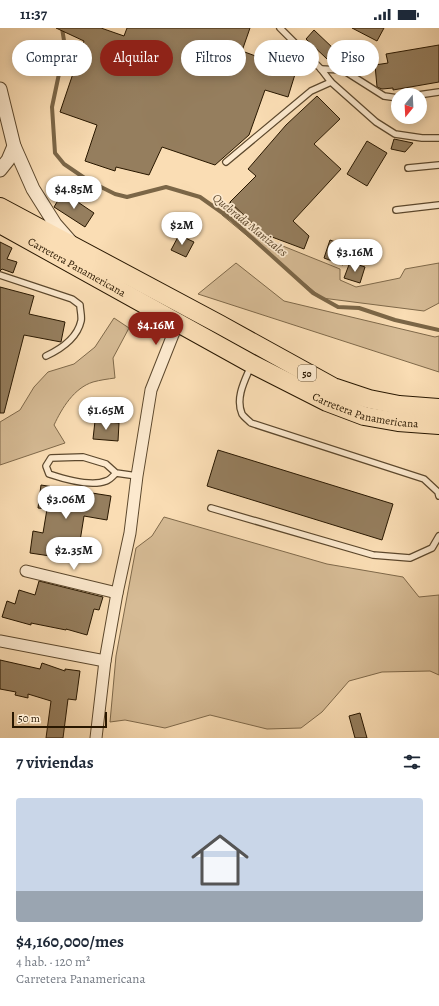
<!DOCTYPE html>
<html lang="es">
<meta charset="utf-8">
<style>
:root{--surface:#fff;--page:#f6f6f7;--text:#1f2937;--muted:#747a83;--accent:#8f2418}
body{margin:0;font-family:Alegreya,serif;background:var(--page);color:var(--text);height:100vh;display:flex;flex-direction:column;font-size:15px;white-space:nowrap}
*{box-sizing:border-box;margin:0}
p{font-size:13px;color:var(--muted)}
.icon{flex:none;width:22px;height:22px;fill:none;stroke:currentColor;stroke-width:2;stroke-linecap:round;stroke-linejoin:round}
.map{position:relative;height:710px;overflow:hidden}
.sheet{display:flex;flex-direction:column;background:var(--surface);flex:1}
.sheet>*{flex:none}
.banner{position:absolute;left:12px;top:12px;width:415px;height:36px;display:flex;gap:8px}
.needle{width:26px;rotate:198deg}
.fabs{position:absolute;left:391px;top:60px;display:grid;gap:8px}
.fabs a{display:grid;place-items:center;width:36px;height:36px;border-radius:50%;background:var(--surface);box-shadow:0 2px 10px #0003;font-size:20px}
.scale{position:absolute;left:12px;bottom:10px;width:95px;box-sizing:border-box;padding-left:4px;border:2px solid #281700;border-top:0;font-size:11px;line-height:14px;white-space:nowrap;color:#281700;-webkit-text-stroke:3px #fce9ce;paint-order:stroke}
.price{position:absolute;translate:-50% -34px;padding:0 9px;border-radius:14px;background:#fff;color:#222;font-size:13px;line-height:26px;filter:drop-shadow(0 1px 2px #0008)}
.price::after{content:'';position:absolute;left:50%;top:24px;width:12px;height:9px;margin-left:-6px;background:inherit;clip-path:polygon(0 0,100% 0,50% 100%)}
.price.active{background:var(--accent);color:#fff}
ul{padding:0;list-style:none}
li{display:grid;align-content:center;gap:8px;height:212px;padding:0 16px}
li span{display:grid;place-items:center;height:124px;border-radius:4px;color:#555}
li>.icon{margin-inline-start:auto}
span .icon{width:72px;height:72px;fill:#fffc;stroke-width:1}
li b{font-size:17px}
h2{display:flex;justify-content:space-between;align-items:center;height:48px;padding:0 16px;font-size:17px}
.tag{padding:0 14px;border-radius:18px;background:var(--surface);box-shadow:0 2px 10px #0003;font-size:14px;line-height:36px}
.tag.active{background:var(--accent);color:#fff}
.status{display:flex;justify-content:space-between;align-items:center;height:28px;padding:0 20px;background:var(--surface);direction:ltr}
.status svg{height:11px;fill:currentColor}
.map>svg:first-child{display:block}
.green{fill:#d6bb95;stroke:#7f694a}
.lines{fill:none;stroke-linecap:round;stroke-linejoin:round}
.stream{stroke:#7b6647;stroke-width:4}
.building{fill:#957e5e;stroke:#281700}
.service-casing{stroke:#5c482d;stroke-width:8}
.minor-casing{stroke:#5c482d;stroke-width:13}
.tertiary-casing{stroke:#5c482d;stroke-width:15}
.trunk-casing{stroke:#281700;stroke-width:20}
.service{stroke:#fce9ce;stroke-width:5.5}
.minor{stroke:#fce9ce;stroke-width:11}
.tertiary{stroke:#fce9ce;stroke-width:13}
.trunk{stroke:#faddb4;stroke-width:18}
.labels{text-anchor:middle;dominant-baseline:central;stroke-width:3.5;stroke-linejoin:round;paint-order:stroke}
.shield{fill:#fce9ce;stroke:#68563e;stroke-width:1}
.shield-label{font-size:10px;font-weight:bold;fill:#281700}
.street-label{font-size:11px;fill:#281700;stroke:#fce9ce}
.water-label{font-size:12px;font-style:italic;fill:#604b30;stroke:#fce9ce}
</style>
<div class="status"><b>11:37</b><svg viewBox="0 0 49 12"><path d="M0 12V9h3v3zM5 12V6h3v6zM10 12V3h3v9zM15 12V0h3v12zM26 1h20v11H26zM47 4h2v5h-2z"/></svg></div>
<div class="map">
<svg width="439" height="710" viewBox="0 0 439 710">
<rect width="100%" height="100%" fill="#faddb4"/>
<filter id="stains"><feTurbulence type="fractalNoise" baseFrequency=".005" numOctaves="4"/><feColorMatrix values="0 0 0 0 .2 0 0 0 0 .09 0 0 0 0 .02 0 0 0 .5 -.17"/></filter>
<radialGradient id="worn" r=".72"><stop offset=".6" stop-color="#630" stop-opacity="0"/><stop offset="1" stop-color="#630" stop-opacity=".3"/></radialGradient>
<g class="green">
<path d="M230 174 263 210 340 241V252L356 259 400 250 405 241 439 235V275L424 283 322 270 222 187Z"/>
<path d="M236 235 284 273 435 309 439 308V344L198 266Z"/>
<path d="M114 290 129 300 113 330 115 350C108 351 100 352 93 354 74 360 62 380 54 397L65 415 0 437V394L20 382 34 359 48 344 74 336 95 319Z"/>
<path d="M164 489 327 536 403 549 419 569 439 567V647L430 643 382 644 349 653 322 684 301 700 267 701 210 687 165 700 125 692 110 694 116 628 136 520 152 508Z"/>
</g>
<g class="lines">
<path class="stream" d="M62 0 66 25 60 41 52 79 55 125 64 136 89 153 115 166 127 169 166 159 200 169 231 191 313 265 338 279 359 280 395 292 439 302"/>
</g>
<g class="building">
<path d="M56 0H101L124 8 127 0H250L242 23 296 43 288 69 265 62 249 107 215 137 162 119 149 147 116 139 115 143 85 133 97 97 60 84 84 13Z"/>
<path d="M352 0H384L377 13Z"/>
<path d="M314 2 335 22 327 31 306 11Z"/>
<path d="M439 17V54L393 62V60L382 61 377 59 375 37 388 35 386 26Z"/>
<path d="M317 68 340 91 314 116 341 141 293 193 309 208 304 221 264 206 230 174 256 148 248 141 286 97Z"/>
<path d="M394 111 413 115 405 124 391 121Z"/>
<path d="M367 113 387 125 367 158 347 146Z"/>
<path d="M63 164 94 185 85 199 54 179Z"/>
<path d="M179 207 194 214 186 229 171 222Z"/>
<path d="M330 212 349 219 343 237 324 230Z"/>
<path d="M0 214 12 220 7 231 17 234 13 245 2 241 0 243Z"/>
<path d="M350 234 365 239 360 255 344 250Z"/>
<path d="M0 259 34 268 29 286 65 294 61 314 24 307 4 385H0Z"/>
<path d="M95 393 119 395 118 413 93 411Z"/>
<path d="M218 422 393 476 382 512 207 458Z"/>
<path d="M41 457 111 468 107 492 84 488 77 532 30 525 33 503 43 505 47 481 38 480Z"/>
<path d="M39 553 103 569 99 582 94 581 87 607 66 601V602L31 595V597L2 589 7 573 15 576 19 562 35 567Z"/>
<path d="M0 632 40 641 42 635 65 643V641L80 643 76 672 68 671 63 710H46L51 673 28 666V670L15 667 16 664 0 661Z"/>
<path d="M360 685 367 710H355L349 688Z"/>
</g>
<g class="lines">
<defs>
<g id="service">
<path d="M280 0 321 41 331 54 376 94 395 106 422 110H439"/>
<path d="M321 41 343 42 384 68 398 70"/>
<path d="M418 67 439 64"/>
<path d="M226 134 311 63 331 54"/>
<path d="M408 140 439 137"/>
<path d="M396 182 439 177"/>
<path d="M0 247 72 271 80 277C80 282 82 288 81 293 77 311 61 321 46 328"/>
<path d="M251 338C245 352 235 370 242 386 244 389 248 392 251 395L424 451 438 464 439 468"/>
<path d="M116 445C113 448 110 452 106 453 91 459 64 451 49 446L46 438 51 430 83 429 106 436 116 445 137 448"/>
<path d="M211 480 373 527 410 530 432 520 439 508"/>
</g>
<g id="minor">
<path d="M26 543 117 565"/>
<path d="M0 613 105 633"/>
<path d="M96 710 105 633 117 565 130 505 137 448 151 362 178 294"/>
</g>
<g id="tertiary">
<path d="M0 61 14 118 33 161 55 196 70 213"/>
<path d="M0 142 8 132 14 118"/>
</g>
<g id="trunk">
<path d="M0 179 219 296 333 359 369 371 399 377 439 380"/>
<path id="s1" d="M0 196 252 336 327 374 364 388 398 394 439 397"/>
</g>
</defs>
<use href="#service" class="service-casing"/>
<use href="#minor" class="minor-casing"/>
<use href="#tertiary" class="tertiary-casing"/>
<use href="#trunk" class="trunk-casing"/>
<use href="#service" class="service"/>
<use href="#minor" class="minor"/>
<use href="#tertiary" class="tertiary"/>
<use href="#trunk" class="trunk"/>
</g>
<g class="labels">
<rect class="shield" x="298" y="337" width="18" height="16" rx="3"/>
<g class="shield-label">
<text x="307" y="345">50</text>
</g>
<g class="street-label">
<text stroke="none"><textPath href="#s1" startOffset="88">Carretera Panamericana</textPath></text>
<text stroke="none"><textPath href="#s1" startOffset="412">Carretera Panamericana</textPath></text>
</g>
<g class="water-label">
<text transform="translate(250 197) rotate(39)">Quebrada Manizales</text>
</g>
</g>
<rect width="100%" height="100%" filter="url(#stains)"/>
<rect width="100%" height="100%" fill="url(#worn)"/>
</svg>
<div class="fabs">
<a><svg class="needle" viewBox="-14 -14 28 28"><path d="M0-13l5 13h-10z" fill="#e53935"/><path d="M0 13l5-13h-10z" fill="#747a83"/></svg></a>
</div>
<div class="scale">50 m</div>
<b class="price" style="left:74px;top:182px">$4.85M</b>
<b class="price" style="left:182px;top:218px">$2M</b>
<b class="price" style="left:355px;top:245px">$3.16M</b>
<b class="price active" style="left:156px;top:318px">$4.16M</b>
<b class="price" style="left:106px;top:403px">$1.65M</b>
<b class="price" style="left:66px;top:492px">$3.06M</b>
<b class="price" style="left:74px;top:543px">$2.35M</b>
<div class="banner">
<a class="tag">Comprar</a>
<a class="tag active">Alquilar</a>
<a class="tag">Filtros</a>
<a class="tag">Nuevo</a>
<a class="tag">Piso</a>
</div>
</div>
<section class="sheet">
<h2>7 viviendas<svg class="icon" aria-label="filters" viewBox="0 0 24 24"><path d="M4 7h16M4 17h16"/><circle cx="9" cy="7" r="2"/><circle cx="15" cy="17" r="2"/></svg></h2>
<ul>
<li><span style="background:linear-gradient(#c9d6e8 75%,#9aa5b1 0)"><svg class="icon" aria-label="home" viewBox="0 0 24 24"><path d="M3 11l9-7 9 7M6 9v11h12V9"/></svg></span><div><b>$4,160,000/mes</b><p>4 hab. · 120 m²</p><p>Carretera Panamericana</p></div></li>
</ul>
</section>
